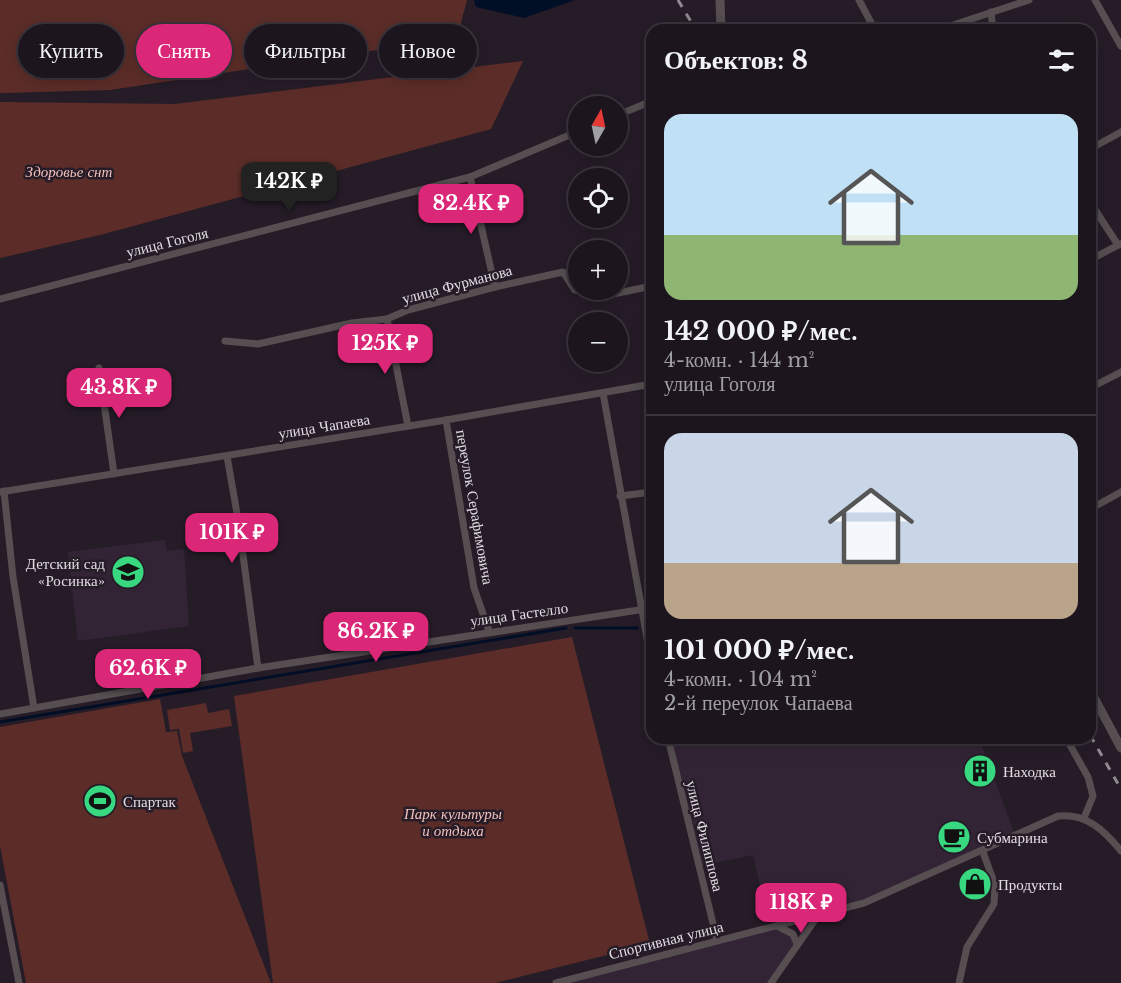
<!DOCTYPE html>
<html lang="ru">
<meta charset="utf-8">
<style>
:root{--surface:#1c151e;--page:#251e27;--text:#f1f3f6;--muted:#a09fa4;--line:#3a343c;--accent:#db2777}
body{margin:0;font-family:"Libre Baskerville",serif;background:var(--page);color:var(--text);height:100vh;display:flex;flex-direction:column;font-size:22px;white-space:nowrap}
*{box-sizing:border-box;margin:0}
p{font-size:20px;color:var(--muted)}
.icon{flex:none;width:33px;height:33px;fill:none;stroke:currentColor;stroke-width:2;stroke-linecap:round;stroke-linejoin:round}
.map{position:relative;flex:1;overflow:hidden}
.side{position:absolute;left:646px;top:24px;width:450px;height:720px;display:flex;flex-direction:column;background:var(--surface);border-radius:18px;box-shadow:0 3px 15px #0003,0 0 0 2px var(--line)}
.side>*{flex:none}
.top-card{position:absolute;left:18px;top:24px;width:538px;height:54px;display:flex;gap:12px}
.needle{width:39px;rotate:9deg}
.controls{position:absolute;left:568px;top:96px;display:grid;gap:12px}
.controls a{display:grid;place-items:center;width:60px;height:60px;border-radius:50%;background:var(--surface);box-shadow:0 3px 15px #0003,0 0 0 2px var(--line);font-size:30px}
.price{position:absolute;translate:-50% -51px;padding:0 14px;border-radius:12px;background:var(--accent);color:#fff;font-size:20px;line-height:39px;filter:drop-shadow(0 2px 3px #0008)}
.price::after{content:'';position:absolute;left:50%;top:36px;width:18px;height:14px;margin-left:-9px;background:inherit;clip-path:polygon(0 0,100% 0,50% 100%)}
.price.current{background:#222;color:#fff}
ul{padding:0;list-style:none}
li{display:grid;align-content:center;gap:12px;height:318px;padding:0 18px}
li+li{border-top:2px solid var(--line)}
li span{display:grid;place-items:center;height:186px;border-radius:18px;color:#555}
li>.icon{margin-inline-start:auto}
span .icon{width:108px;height:108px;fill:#fffc;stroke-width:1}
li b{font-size:26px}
h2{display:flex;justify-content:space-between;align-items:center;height:72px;padding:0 18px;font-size:26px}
.chip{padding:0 21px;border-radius:27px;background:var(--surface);box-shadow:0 3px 15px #0003,0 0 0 2px var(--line);font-size:21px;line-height:54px}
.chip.current{background:var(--accent);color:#fff}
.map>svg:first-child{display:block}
.built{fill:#322435}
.green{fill:#5c2d28}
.water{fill:#000e26}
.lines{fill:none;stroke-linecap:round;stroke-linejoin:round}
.stream{stroke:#000e26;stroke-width:3}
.minor{stroke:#564e51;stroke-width:7}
.tertiary{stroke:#564e51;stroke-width:9}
.rail{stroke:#918992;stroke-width:3;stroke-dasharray:8 8;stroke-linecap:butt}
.labels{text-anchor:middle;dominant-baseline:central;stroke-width:5;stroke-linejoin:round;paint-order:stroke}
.park-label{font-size:15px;font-style:italic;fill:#f4c0ba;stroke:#261c28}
.street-label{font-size:15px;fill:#e3dce4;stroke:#261c28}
.poi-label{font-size:15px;fill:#e3dce4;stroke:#261c28;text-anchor:start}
</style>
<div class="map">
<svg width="1121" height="983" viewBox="0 0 1121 983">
<rect width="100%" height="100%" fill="#261c28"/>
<g class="built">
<path d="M165 540 167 551 184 549 189 626 78 641 68 552Z"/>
<path d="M668 738H979L1015 835 896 891 781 926 789 930 797 944 771 983H556L779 927 764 903 753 855 699 866Z"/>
</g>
<g class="green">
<path d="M0 0H467L457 38 110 90 3 93H0Z"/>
<path d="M523 61 491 129 100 235 0 258V102L175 104Z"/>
<path d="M572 637 649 940 639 947 495 983H273L234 696Z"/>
<path d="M160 699 166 732 177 731 182 756 271 983H26L0 846V727Z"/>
<path d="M206 703 208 713 229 709 232 726 190 733 193 751 183 753 179 729 170 730 167 710Z"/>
</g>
<path class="water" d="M474 0H575L524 18 476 7Z"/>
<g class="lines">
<g class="stream">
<path d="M575 628H637"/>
<path d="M0 722 566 628"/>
</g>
<g class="minor">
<path d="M859 0 875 30"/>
<path d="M1095 0 1121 46"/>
<path d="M991 12 993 30"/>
<path d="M938 30 1029 0"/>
<path d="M618 115 652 101"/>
<path d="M1090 149 1121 132"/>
<path d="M470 177 495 287"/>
<path d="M1090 202 1118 245"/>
<path d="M1090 260 1120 244"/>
<path d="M0 299 470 177 579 131"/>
<path d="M387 319 408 426"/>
<path d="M225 341 258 344 352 323 387 319 408 310 495 287 563 272 575 290 608 295 652 286"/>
<path d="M99 368 114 474"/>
<path d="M1090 388 1121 372"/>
<path d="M603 393 652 666"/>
<path d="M446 420 474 588 489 631"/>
<path d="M227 456 239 525 258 668"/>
<path d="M4 491 13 577 34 708"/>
<path d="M0 492 446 420 652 384"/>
<path d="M620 496 652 492"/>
<path d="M1090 509 1121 492"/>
<path d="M0 714 258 668 652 608"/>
<path d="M668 738 717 940"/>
<path d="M1066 738 1088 777 1093 796 1084 818"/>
<path d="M0 885 19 983"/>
<path d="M779 927 793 934 797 944"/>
<path d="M556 983 864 903 1058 816C1086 813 1104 830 1121 851"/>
<path d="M771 983 817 917"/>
<path d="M959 983 967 947 994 904 995 885 983 852"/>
</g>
<g class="tertiary">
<path d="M720 0 721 30"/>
<path d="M1090 690 1121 748"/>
</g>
<g class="rail">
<path d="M678 0 696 30"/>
<path d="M1090 735 1121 789"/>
</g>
</g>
<defs>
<symbol id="school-disc" viewBox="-11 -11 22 22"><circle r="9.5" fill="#38d880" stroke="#261c28"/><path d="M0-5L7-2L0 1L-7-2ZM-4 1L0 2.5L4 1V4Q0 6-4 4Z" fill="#111"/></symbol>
<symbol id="building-disc" viewBox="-11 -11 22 22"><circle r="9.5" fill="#38d880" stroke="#261c28"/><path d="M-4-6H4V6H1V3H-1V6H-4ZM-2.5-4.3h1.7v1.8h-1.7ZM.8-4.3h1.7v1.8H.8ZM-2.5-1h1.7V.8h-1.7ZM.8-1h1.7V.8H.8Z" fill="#111"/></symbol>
<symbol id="stadium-disc" viewBox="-11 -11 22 22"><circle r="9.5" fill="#38d880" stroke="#261c28"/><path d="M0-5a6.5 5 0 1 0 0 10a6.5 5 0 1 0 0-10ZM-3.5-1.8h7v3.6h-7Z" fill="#111"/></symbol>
<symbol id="cafe-disc" viewBox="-11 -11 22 22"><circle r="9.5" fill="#38d880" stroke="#261c28"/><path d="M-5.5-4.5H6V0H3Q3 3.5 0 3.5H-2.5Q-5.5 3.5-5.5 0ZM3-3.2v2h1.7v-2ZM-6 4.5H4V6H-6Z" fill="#111"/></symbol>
<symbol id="shop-disc" viewBox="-11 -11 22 22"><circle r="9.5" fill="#38d880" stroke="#261c28"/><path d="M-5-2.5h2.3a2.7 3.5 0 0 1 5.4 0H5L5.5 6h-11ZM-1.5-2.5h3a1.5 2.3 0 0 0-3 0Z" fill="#111"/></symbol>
</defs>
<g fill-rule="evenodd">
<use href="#school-disc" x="109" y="553" width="38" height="38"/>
<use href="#building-disc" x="961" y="752" width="38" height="38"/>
<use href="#stadium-disc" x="81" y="782" width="38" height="38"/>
<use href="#cafe-disc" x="935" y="818" width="38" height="38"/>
<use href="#shop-disc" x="956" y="865" width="38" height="38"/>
</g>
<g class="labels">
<g class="park-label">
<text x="69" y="171">Здоровье снт</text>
<text x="453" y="813">Парк культуры<tspan x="453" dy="17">и отдыха</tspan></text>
</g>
<g class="street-label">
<text transform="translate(167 242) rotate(-14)">улица Гоголя</text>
<text transform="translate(457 284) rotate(-15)">улица Фурманова</text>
<text transform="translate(324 426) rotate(-9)">улица Чапаева</text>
<text transform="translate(475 507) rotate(80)">переулок Серафимовича</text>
<text transform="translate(519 614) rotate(-8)">улица Гастелло</text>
<text transform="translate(705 836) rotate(76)">улица Филиппова</text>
<text transform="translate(666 940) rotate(-14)">Спортивная улица</text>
</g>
<g class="poi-label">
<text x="105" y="563" text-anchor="end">Детский сад<tspan x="105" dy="17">«Росинка»</tspan></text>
<text x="1003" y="771">Находка</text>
<text x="123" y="801">Спартак</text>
<text x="977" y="837">Субмарина</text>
<text x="998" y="884">Продукты</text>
</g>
</g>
</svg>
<div class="controls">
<a><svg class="needle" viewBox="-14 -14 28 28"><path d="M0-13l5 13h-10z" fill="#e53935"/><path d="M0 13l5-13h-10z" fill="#a09fa4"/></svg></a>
<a><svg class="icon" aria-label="locate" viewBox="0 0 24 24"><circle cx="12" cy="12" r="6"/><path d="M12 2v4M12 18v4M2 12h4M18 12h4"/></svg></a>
<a>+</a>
<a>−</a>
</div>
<b class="price current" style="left:289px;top:213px">142K ₽</b>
<b class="price" style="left:471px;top:235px">82.4K ₽</b>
<b class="price" style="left:385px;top:375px">125K ₽</b>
<b class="price" style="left:119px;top:419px">43.8K ₽</b>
<b class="price" style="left:232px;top:564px">101K ₽</b>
<b class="price" style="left:376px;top:663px">86.2K ₽</b>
<b class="price" style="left:148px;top:700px">62.6K ₽</b>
<b class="price" style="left:801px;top:934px">118K ₽</b>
<div class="top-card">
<a class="chip">Купить</a>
<a class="chip current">Снять</a>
<a class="chip">Фильтры</a>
<a class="chip">Новое</a>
</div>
<section class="side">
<h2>Объектов: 8<svg class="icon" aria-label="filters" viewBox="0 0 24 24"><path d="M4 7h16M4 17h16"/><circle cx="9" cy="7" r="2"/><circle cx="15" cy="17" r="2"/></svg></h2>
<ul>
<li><span style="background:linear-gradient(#bfe0f5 65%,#8fb573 0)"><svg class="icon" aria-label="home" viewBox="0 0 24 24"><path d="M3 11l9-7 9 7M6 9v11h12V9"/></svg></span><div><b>142 000 ₽/мес.</b><p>4-комн. · 144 m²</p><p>улица Гоголя</p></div></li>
<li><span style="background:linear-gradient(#c9d6e8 70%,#b9a48a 0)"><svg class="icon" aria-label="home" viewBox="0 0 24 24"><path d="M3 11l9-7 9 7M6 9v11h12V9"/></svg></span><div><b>101 000 ₽/мес.</b><p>4-комн. · 104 m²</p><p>2-й переулок Чапаева</p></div></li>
</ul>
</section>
</div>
